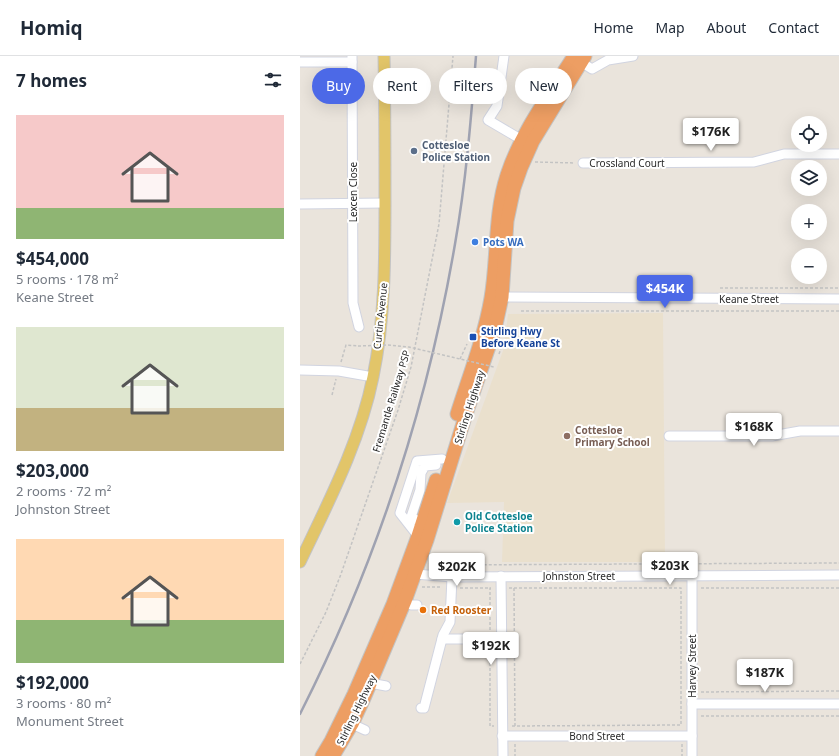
<!DOCTYPE html>
<meta charset="utf-8">
<style>
:root{--surface:#fff;--page:#f2f2f3;--text:#1f2937;--muted:#747a83;--line:#e0e1e3;--accent:#4c69e7}
body{margin:0;font-family:"Noto Sans",sans-serif;background:var(--page);color:var(--text);height:100vh;display:flex;flex-direction:column;font-size:15px;white-space:nowrap}
*{box-sizing:border-box;margin:0}
p{font-size:13px;color:var(--muted)}
.icon{flex:none;width:22px;height:22px;fill:none;stroke:currentColor;stroke-width:2;stroke-linecap:round;stroke-linejoin:round}
.map{position:relative;flex:1;overflow:hidden}
.side{display:flex;flex-direction:column;background:var(--surface);width:300px}
.side>*{flex:none}
.top-card{position:absolute;left:12px;top:12px;width:380px;height:36px;display:flex;gap:8px}
.buttons{position:absolute;left:491px;top:60px;display:grid;gap:8px}
.buttons a{display:grid;place-items:center;width:36px;height:36px;border-radius:50%;background:var(--surface);box-shadow:0 4px 16px #0002;font-size:20px}
.price{position:absolute;translate:-50% -34px;padding:0 9px;border-radius:4px;background:#fff;color:#222;font-size:13px;line-height:26px;filter:drop-shadow(0 1px 2px #0008)}
.price::after{content:'';position:absolute;left:50%;top:24px;width:12px;height:9px;margin-left:-6px;background:inherit;clip-path:polygon(0 0,100% 0,50% 100%)}
.price.on{background:var(--accent);color:#fff}
ul{padding:0;list-style:none}
li{display:grid;align-content:center;gap:8px;height:212px;padding:0 16px}
li span{display:grid;place-items:center;height:124px;border-radius:0px;color:#555}
li>.icon{margin-inline-start:auto}
span .icon{width:72px;height:72px;fill:#fffc;stroke-width:1}
li b{font-size:17px}
h2{display:flex;justify-content:space-between;align-items:center;height:48px;padding:0 16px;font-size:17px}
.tag{padding:0 14px;border-radius:18px;background:var(--surface);box-shadow:0 4px 16px #0002;font-size:14px;line-height:36px}
.tag.on{background:var(--accent);color:#fff}
header{display:flex;align-items:center;gap:24px;box-sizing:border-box;height:56px;padding:0 20px;background:var(--surface);border-bottom:1px solid var(--line)}
header strong{font-size:19px}
nav{display:flex;gap:22px;margin-inline-start:auto;font-size:14px}
main{display:flex;flex:1;min-height:0}
.map>svg:first-child{display:block}
.education{fill:#eae0cd}
.lines{fill:none;stroke-linecap:round;stroke-linejoin:round}
.minor-casing{stroke:#d1d4e0;stroke-width:11}
.major-casing{stroke:#c3c3c3;stroke-width:13}
.highway-casing{stroke:#c3c3c3;stroke-width:15}
.path{stroke:#c3c3c3;stroke-width:1.5;stroke-dasharray:3 2;stroke-linecap:butt}
.minor{stroke:#fff;stroke-width:9}
.major{stroke:#e2c569;stroke-width:11}
.highway{stroke:#ed9e63;stroke-width:13}
.rail{stroke:#9fa2b1;stroke-width:2.5}
.path-bridge{stroke:#c3c3c3;stroke-width:1.5;stroke-dasharray:3 2;stroke-linecap:butt}
.service-dot{fill:#5c6f8a;stroke:#fff;stroke-width:1.5}
.shop-dot{fill:#3f7fe0;stroke:#fff;stroke-width:1.5}
.transit-dot{fill:#1a4fb4;stroke:#fff;stroke-width:1.5}
.education-dot{fill:#8d6e63;stroke:#fff;stroke-width:1.5}
.culture-dot{fill:#0f9aa8;stroke:#fff;stroke-width:1.5}
.food-dot{fill:#e8710a;stroke:#fff;stroke-width:1.5}
.labels{text-anchor:middle;dominant-baseline:central;stroke-width:4;stroke-linejoin:round;paint-order:stroke}
.service-label{font-size:10px;font-weight:bold;fill:#4e5e75;stroke:#fff;text-anchor:start}
.street-label{font-size:10px;fill:#292929;stroke:#fff}
.shop-label{font-size:10px;font-weight:bold;fill:#366cbe;stroke:#fff;text-anchor:start}
.transit-label{font-size:10px;font-weight:bold;fill:#164399;stroke:#fff;text-anchor:start}
.education-label{font-size:10px;font-weight:bold;fill:#785e54;stroke:#fff;text-anchor:start}
.culture-label{font-size:10px;font-weight:bold;fill:#0d838f;stroke:#fff;text-anchor:start}
.food-label{font-size:10px;font-weight:bold;fill:#c56008;stroke:#fff;text-anchor:start}
</style>
<header>
<strong>Homiq</strong>
<nav><a>Home</a><a>Map</a><a>About</a><a>Contact</a></nav>
</header>
<main>
<section class="side">
<h2>7 homes<svg class="icon" aria-label="filters" viewBox="0 0 24 24"><path d="M4 7h16M4 17h16"/><circle cx="9" cy="7" r="2"/><circle cx="15" cy="17" r="2"/></svg></h2>
<ul>
<li><span style="background:linear-gradient(#f6c9c9 75%,#8fb573 0)"><svg class="icon" aria-label="home" viewBox="0 0 24 24"><path d="M3 11l9-7 9 7M6 9v11h12V9"/></svg></span><div><b>$454,000</b><p>5 rooms · 178 m²</p><p>Keane Street</p></div></li>
<li><span style="background:linear-gradient(#dfe7d0 65%,#c2b280 0)"><svg class="icon" aria-label="home" viewBox="0 0 24 24"><path d="M3 11l9-7 9 7M6 9v11h12V9"/></svg></span><div><b>$203,000</b><p>2 rooms · 72 m²</p><p>Johnston Street</p></div></li>
<li><span style="background:linear-gradient(#ffd9b3 65%,#8fb573 0)"><svg class="icon" aria-label="home" viewBox="0 0 24 24"><path d="M3 11l9-7 9 7M6 9v11h12V9"/></svg></span><div><b>$192,000</b><p>3 rooms · 80 m²</p><p>Monument Street</p></div></li>
</ul>
</section>
<div class="map">
<svg width="539" height="700" viewBox="0 0 539 700">
<rect width="100%" height="100%" fill="#eae4dc"/>
<path class="education" d="M363 257 365 506H202L204 446 147 447 204 292 208 258Z"/>
<g class="lines">
<defs>
<g id="minor">
<path d="M52 0 53 247 59 271"/>
<path d="M204 0 197 50 188 64 222 84"/>
<path d="M0 6H52"/>
<path d="M281 6 292 13 308 4 333 0"/>
<path d="M283 107 454 106 484 98H539"/>
<path d="M0 148 85 147"/>
<path d="M197 241 539 243"/>
<path d="M0 314 39 315 73 321"/>
<path d="M369 380H472L500 375H539"/>
<path d="M122 467 111 461 120 434 121 417 125 410 136 409"/>
<path d="M122 482 118 480 100 457 117 405 142 403"/>
<path d="M115 518 152 521 539 519"/>
<path d="M201 520 203 700"/>
<path d="M105 545 111 549H117"/>
<path d="M142 583H202"/>
<path d="M70 627 86 630"/>
<path d="M392 648H539"/>
<path d="M121 652H124L143 579 150 566 152 521"/>
<path d="M52 668 65 674"/>
<path d="M202 680H392"/>
<path d="M392 700V520"/>
</g>
<path id="major" d="M0 506C28 447 60 386 73 321 85 263 85 204 85 145 85 97 85 48 84 0"/>
<g id="highway">
<path d="M157 358C169 320 184 282 191 242 198 201 194 159 207 119 221 76 250 38 274 0"/>
<path d="M22 700 31 685 54 638 93 548 118 480 136 424"/>
<path d="M33 700 52 668 64 642 105 545 127 484 165 361 195 273 202 241 207 165 214 132 221 112 233 85 285 0"/>
</g>
</defs>
<use href="#minor" class="minor-casing"/>
<use href="#major" class="major-casing"/>
<use href="#highway" class="highway-casing"/>
<g class="path">
<path d="M235 106 275 107"/>
<path d="M420 232H539"/>
<path d="M221 255H539"/>
<path d="M199 298 201 292"/>
<path d="M160 303 167 288"/>
<path d="M41 306 46 289 58 290"/>
<path d="M32 339 36 323"/>
<path d="M129 507 138 509 539 507"/>
<path d="M122 531H142"/>
<path d="M160 532H190"/>
<path d="M209 532H381V660"/>
<path d="M214 532 215 671"/>
<path d="M401 532H539"/>
<path d="M190 574V532H192"/>
<path d="M190 592V670H194"/>
<path d="M0 608 26 556 41 518 98 354 111 311 139 168 153 0"/>
<path d="M401 636 539 635"/>
<path d="M401 660H539"/>
<path d="M212 670 381 669V660H383"/>
<path d="M215 688V700"/>
<path d="M382 688V700"/>
</g>
<use href="#minor" class="minor"/>
<use href="#major" class="major"/>
<use href="#highway" class="highway"/>
<path class="rail" d="M0 658C75 510 127 352 155 188 166 126 171 63 176 0"/>
<path class="path-bridge" d="M58 290 88 289 109 291 194 311"/>
</g>
<circle class="service-dot" cx="114" cy="95" r="4"/>
<circle class="shop-dot" cx="175" cy="186" r="4"/>
<rect class="transit-dot" x="169" y="277" width="8" height="8" rx="2"/>
<circle class="education-dot" cx="267" cy="380" r="4"/>
<circle class="culture-dot" cx="157" cy="466" r="4"/>
<circle class="food-dot" cx="123" cy="554" r="4"/>
<g class="labels">
<g class="service-label">
<text x="122" y="89">Cottesloe<tspan x="122" dy="12">Police Station</tspan></text>
</g>
<g class="street-label">
<text x="327" y="107">Crossland Court</text>
<text transform="translate(53 136) rotate(-90)">Lexcen Close</text>
<text x="449" y="243">Keane Street</text>
<text transform="translate(80 260) rotate(-84)">Curtin Avenue</text>
<text transform="translate(91 345) rotate(-73)">Fremantle Railway PSP</text>
<text transform="translate(169 351) rotate(-72)">Stirling Highway</text>
<text x="279" y="520">Johnston Street</text>
<text transform="translate(392 610) rotate(-90)">Harvey Street</text>
<text transform="translate(56 654) rotate(-64)">Stirling Highway</text>
<text x="297" y="680">Bond Street</text>
</g>
<g class="shop-label">
<text x="183" y="186">Pots WA</text>
</g>
<g class="transit-label">
<text x="181" y="275">Stirling Hwy<tspan x="181" dy="12">Before Keane St</tspan></text>
</g>
<g class="education-label">
<text x="275" y="374">Cottesloe<tspan x="275" dy="12">Primary School</tspan></text>
</g>
<g class="culture-label">
<text x="165" y="460">Old Cottesloe<tspan x="165" dy="12">Police Station</tspan></text>
</g>
<g class="food-label">
<text x="131" y="554">Red Rooster</text>
</g>
</g>
</svg>
<div class="buttons">
<a><svg class="icon" aria-label="locate" viewBox="0 0 24 24"><circle cx="12" cy="12" r="6"/><path d="M12 2v4M12 18v4M2 12h4M18 12h4"/></svg></a>
<a><svg class="icon" aria-label="layers" viewBox="0 0 24 24"><path d="M12 4l9 5-9 5-9-5zM3 14l9 5 9-5"/></svg></a>
<a>+</a>
<a>−</a>
</div>
<b class="price" style="left:411px;top:96px">$176K</b>
<b class="price on" style="left:365px;top:253px">$454K</b>
<b class="price" style="left:454px;top:391px">$168K</b>
<b class="price" style="left:370px;top:530px">$203K</b>
<b class="price" style="left:157px;top:531px">$202K</b>
<b class="price" style="left:191px;top:610px">$192K</b>
<b class="price" style="left:465px;top:637px">$187K</b>
<div class="top-card">
<a class="tag on">Buy</a>
<a class="tag">Rent</a>
<a class="tag">Filters</a>
<a class="tag">New</a>
</div>
</div>
</main>
